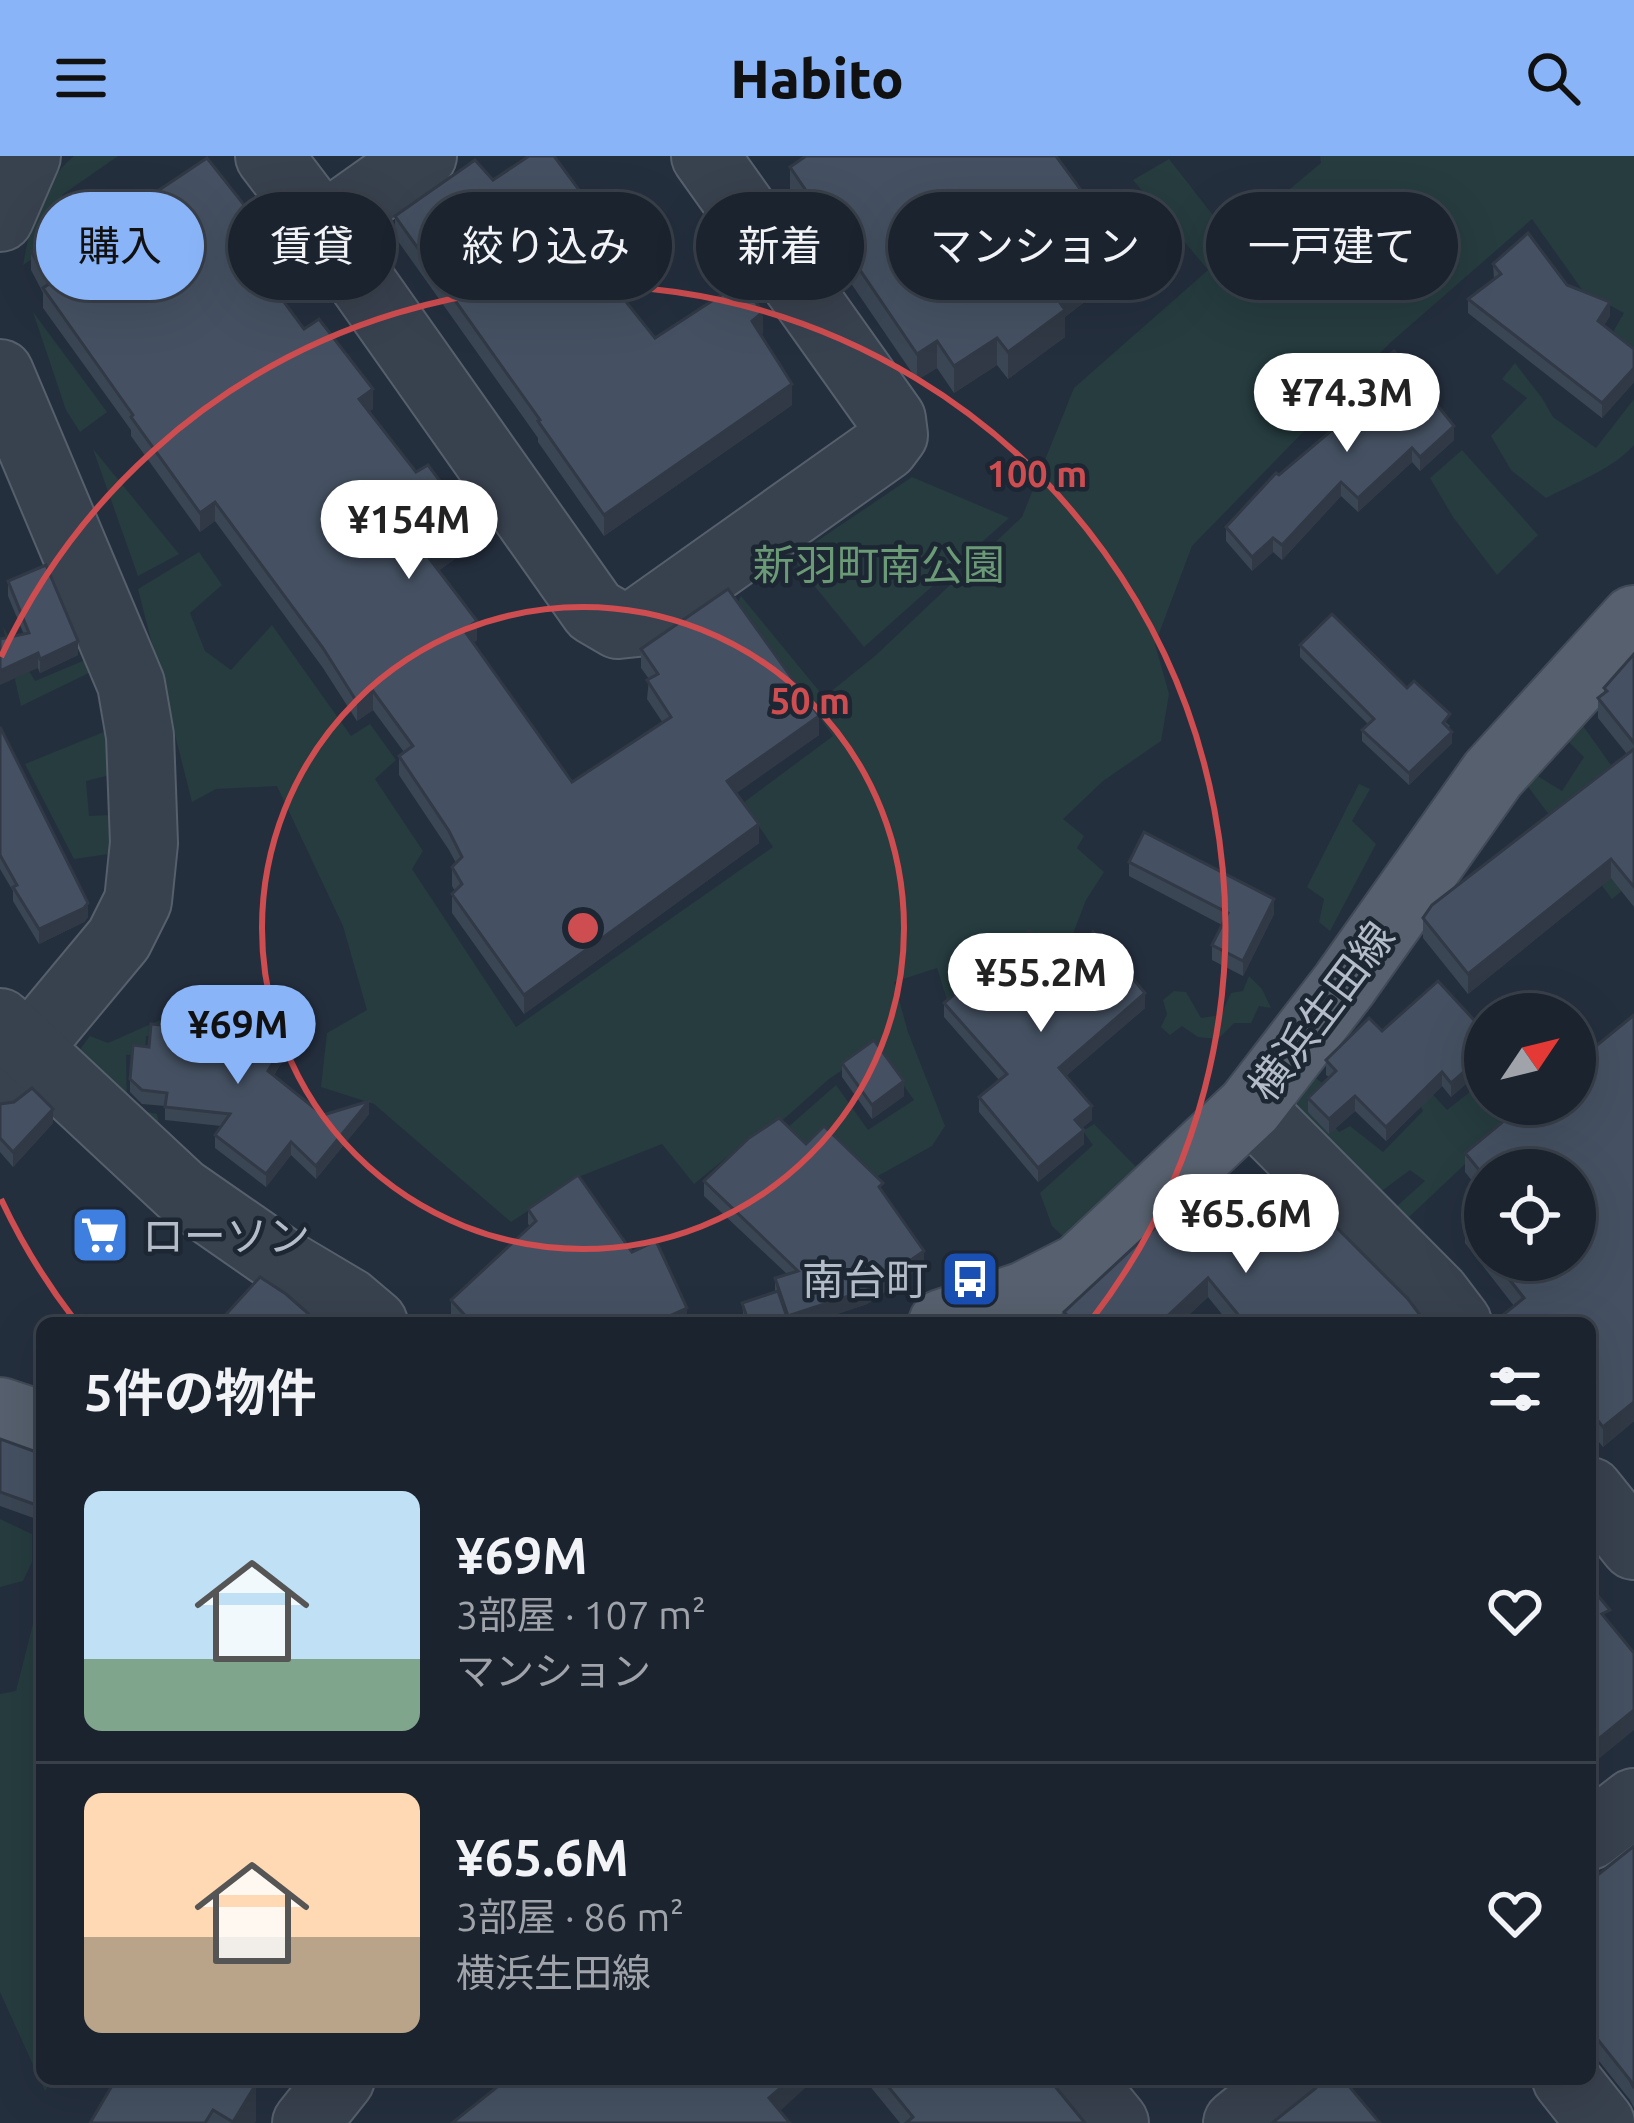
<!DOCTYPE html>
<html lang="ja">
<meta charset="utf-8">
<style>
:root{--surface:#1b232e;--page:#282f3a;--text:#f1f3f6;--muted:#a0a4aa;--line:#39404a;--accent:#8ab4f8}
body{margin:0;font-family:Ubuntu,"Noto Sans JP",sans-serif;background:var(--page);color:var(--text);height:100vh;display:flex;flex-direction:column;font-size:45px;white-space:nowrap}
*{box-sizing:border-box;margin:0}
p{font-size:39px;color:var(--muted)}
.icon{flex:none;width:66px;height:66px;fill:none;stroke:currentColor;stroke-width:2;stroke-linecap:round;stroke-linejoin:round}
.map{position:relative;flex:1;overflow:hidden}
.side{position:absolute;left:36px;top:1161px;width:1560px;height:768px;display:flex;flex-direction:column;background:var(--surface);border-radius:18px;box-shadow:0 12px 48px #0002,0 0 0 3px var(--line)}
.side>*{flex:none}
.hud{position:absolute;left:36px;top:36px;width:1563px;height:108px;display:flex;gap:24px}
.needle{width:78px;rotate:55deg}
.buttons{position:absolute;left:1464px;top:837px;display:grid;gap:24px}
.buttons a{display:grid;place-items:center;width:132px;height:132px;border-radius:50%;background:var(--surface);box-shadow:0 12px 48px #0002,0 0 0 3px var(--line);font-size:60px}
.price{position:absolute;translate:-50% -102px;padding:0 27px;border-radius:42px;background:#fff;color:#222;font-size:39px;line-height:78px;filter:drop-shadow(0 3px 6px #0008)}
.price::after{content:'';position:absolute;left:50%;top:72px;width:36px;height:27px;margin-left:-18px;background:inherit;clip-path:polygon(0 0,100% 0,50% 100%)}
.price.selected{background:var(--accent);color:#111}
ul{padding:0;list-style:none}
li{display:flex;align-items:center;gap:36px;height:300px;padding:0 48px}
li+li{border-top:3px solid var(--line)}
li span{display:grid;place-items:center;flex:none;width:336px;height:240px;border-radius:18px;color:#555}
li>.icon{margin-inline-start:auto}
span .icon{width:144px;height:144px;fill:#fffc;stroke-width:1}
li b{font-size:51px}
h2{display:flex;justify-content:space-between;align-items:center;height:144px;padding:0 48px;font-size:51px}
.tag{padding:0 42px;border-radius:54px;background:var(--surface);box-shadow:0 12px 48px #0002,0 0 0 3px var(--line);font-size:42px;line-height:108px}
.tag.selected{background:var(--accent);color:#111}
header{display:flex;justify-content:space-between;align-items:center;height:156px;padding:0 48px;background:var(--accent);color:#111;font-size:54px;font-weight:800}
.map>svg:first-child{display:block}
.green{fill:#263c3f}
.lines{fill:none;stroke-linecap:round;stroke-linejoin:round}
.minor-casing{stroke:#565f6c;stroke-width:70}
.major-casing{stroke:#414a57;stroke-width:70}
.minor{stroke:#38414e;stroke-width:66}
.major{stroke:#56606e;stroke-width:66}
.wall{fill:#3b4654}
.shaded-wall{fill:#303945}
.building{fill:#455162;stroke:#303945;stroke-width:3}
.ring{fill:none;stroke:#ce4d50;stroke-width:6}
.labels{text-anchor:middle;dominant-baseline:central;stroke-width:9;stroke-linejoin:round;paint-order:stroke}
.park-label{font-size:42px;fill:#6b9a76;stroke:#1d2633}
.street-label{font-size:42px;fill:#b4bcc9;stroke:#1d2633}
.poi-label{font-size:42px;fill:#b4bcc9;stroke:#1d2633;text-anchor:start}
.centre{fill:#ce4d50;stroke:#1d2633;stroke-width:6}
.ring-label{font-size:36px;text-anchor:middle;font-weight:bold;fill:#ce4d50;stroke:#1d2633;stroke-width:9;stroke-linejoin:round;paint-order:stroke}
</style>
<header><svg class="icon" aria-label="menu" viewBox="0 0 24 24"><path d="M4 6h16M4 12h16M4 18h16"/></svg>Habito<svg class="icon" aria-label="search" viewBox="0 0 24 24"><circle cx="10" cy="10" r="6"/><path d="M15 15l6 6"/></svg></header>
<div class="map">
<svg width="1634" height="1967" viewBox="0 0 1634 1967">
<rect width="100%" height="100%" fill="#242f3e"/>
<g class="green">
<path d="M74 0H118L62 39 75 63 62 75 65 82 23 109C32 63 37 32 74 0Z"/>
<path d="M1320 0H1634V193L1613 176 1624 157 1583 135 1532 63 1390 187 1192 390 1155 488 1169 538 1161 585 1103 625 1063 663 1084 680 1077 692 1104 716 1086 744 1069 788 1047 796 949 850 937 812 894 826 908 876 945 970 932 990 876 1021 805 992 786 973 836 929 868 974 914 944 876 891 829 923 776 970 744 987 694 1028 662 988 581 1020 511 1066 374 948 321 931 327 877 367 854 343 770 277 630 216 633 192 646 138 433 199 396 222 429 190 457 205 495 231 514 272 469 351 580 370 568 396 604 375 623 423 695 412 713 516 871 773 691 743 647 833 580 737 448 741 440 824 541 875 500 1022 361 1074 232 1208 114 1133 24 1169 3 1231 82 1321 7Z"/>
<path d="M33 156 107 256 80 276 66 254Z"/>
<path d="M1515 207 1542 242 1553 261 1596 292 1634 243V289C1612 314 1574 327 1546 342L1511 314 1491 280 1527 242 1502 223Z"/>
<path d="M93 293 179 398 138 420Z"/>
<path d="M1462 294 1538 379 1497 419 1453 361 1430 322Z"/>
<path d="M912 321 1009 362 864 491 792 402Z"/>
<path d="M3 471 35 525 90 502 95 514 21 550Z"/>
<path d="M1581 567 1618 619 1634 725 1612 743 1523 624 1531 616 1562 635 1584 601 1560 577Z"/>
<path d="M111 573 110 619 86 625 89 660 110 659 109 698 74 703 25 608Z"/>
<path d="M1359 628 1370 633 1352 665 1376 688 1330 775 1319 766 1324 743 1307 731Z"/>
<path d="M1249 820 1262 833 1271 852 1259 850 1251 867H1234L1218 883 1198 881 1182 870 1170 879 1161 871 1167 858 1163 844 1174 835 1186 836 1201 862 1221 859 1231 837 1243 835Z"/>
<path d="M223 836 212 878 146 880 145 898 126 899 127 952 157 958 159 969 224 1053 67 911 90 880 108 887Z"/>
<path d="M1312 919 1326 930 1314 946 1339 976 1350 970 1383 996 1423 955 1416 942 1426 931 1447 954 1485 924V948H1529L1409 1061 1397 1050 1425 1025 1410 1014 1379 1037 1291 963 1288 941Z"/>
<path d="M1094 968 1136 1011 1065 1082 1052 1070 1040 1037 1093 989 1083 975Z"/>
<path d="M0 1363 32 1378V1406L23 1425 0 1431Z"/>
<path d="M37 1452 42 1453V1923H52L45 1935 0 1836V1538L16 1535Z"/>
</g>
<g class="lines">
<defs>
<g id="minor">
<path d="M269 0 323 71 594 455 618 469 637 467 885 291 894 279 892 263 705 0"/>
<path d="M0 62 27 0"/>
<path d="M323 71 423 0"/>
<path d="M0 217 131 528 140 580 144 687 138 745 119 783 0 926"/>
<path d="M0 866 181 1035 289 1110 348 1145 374 1167"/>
<path d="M1250 951 1436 1138 1458 1167"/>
<path d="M1590 1335 1634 1390"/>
<path d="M1590 1680 1634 1646"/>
<path d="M1079 1923 1115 1967"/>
<path d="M1566 1923 1601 1967"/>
<path d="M306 1967 341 1923"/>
<path d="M1237 1967 1291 1923"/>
</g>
<g id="major">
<path d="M942 1167 1025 1139 1080 1111 1250 951 1344 829 1493 618 1634 463"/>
<path d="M0 1255 42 1269"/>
</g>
</defs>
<use href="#minor" class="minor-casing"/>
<use href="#major" class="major-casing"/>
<use href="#minor" class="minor"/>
<use href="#major" class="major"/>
</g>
<g class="wall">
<path d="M790 11 1122 117 1065 161V181L1008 223 997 209 954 237 937 212 917 224 790 38Z"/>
<path d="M493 24 622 112 609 125 655 182 763 177 761 179 792 249 604 380 538 286V282L395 81V60Z"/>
<path d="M260 69 297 105 269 125 304 173 373 253 369 255 452 360 447 364 459 400 438 415 477 484 473 487 572 626 663 567 647 543 649 523 641 512V493L819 579 736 637 759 687 524 858 452 757V738L455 735 452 730V711L456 707 449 694 399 619V600L404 596 373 554 357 565 323 512 215 365 200 376 131 280V274L43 152V137L31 114V95L81 86Z"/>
<path d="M1493 108 1567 129 1610 160 1604 169 1634 193V226L1602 262 1468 157V143L1494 123Z"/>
<path d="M1355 226 1454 284 1420 315 1412 306 1358 356 1341 340 1282 404 1273 396 1252 415 1226 385V371L1279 319 1362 248 1355 240Z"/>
<path d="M8 425 78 499 40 517 8 440Z"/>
<path d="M1300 489 1407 532 1450 570 1448 572 1452 587 1409 629 1362 585V574L1368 568 1300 501Z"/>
<path d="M1634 498V751L1611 722 1468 838 1423 782V762L1627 598 1598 562V542L1604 538V532Z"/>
<path d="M0 571 88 761 84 766 39 788 13 745V735L0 713Z"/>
<path d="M1129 706 1274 758 1243 820 1212 804V789L1222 769 1129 720Z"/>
<path d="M1070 822 1145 852 1066 920 1092 964 1082 972 1084 988 1038 1026 979 956V941L999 924 944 861V847Z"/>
<path d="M1634 859V1265L1603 1291 1590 1275V1167L1514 1150 1465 1087V1067L1485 1052V1104H1575L1485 1014V1041L1465 1016V997Z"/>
<path d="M1382 875 1485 876V911L1451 941 1442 930 1386 985 1355 955 1329 978 1308 956V942L1329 921 1326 919V904Z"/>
<path d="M297 882 274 919 323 959 369 958 316 1023 291 999 266 1031 215 992V979L221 970 165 964V950L142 948 130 936V923L149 891Z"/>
<path d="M842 907 904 940 872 963 842 921Z"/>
<path d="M0 948 53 967 13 1011 0 996Z"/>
<path d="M806 988 883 1036 924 1109 867 1148 810 1167H744L742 1147 775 1135V1122L787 1118 704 1040V1025Z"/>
<path d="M528 1053 632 1096 687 1166 459 1167 451 1158V1144L530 1070 528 1068Z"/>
<path d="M1172 1075 1261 1093 1426 1167H1229L1208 1141 1180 1167H1064V1156Z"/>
<path d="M0 1283 42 1298V1365L0 1350Z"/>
<path d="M1634 1690V1952L1630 1944 1595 1900 1590 1896V1717L1594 1722Z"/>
<path d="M116 1923 256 1965 254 1967H90Z"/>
<path d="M864 1923H944L949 1929 1085 1967H900Z"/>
</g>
<g class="shaded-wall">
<path d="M297 86V105L259 132V112Z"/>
<path d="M1122 90V117L1065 161V181L1008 223V196L1056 141Z"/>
<path d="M622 92V112L599 133V112Z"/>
<path d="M1610 146V160L1598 179V165Z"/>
<path d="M763 156V177L752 186V165Z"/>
<path d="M997 182V209L954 237V210Z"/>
<path d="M937 185V212L917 224V198Z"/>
<path d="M1634 212V226L1602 262V247Z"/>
<path d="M792 228V249L604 380V359Z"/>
<path d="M373 233V253L359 262V243Z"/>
<path d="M1454 270V284L1420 315V301Z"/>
<path d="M1412 292V306L1358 356V342Z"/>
<path d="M1341 326V340L1282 404V389Z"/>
<path d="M452 341V360L439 371V351Z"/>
<path d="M215 346V365L200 376V357Z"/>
<path d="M459 380V400L429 421V402Z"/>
<path d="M1273 382V396L1252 415V401Z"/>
<path d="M477 465V484L464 493V474Z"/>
<path d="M78 485V499L40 517V503Z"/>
<path d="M38 497V512L0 529V515Z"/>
<path d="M373 535V554L357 565V546Z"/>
<path d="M819 560V579L727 644V625Z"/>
<path d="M1452 576V587L1409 629V617Z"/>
<path d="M759 668V687L524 858V839Z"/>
<path d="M1611 703V722L1468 838V818Z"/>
<path d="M1274 743V758L1243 820V805Z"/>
<path d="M88 747V761L84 766 39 788V773Z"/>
<path d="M1145 837V852L1059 926V912Z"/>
<path d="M297 868V882L268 928V915Z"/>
<path d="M1485 897V911L1451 941V927Z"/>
<path d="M1442 916V930L1386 985V971Z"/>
<path d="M904 925V940L872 963V949Z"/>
<path d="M1355 940V955L1329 978V963Z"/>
<path d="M369 945V958L316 1023V1010Z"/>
<path d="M1092 950V964L1075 978V964Z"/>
<path d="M53 953V967L13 1011V996Z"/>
<path d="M1084 974V988L1038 1026V1012Z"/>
<path d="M291 986V999L266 1031V1018Z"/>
<path d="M924 1095V1109L867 1148 810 1167H788V1160Z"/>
<path d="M1208 1122V1141L1180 1167H1160Z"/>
<path d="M687 1152V1166L685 1167H654Z"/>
<path d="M1634 1246V1265L1603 1291V1271Z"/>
<path d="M1634 1554V1574L1590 1610V1590Z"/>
<path d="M791 1923 814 1924 769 1965V1942Z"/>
<path d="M256 1928V1965L254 1967H233Z"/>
</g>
<g class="building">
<path d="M529 0H554L622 92 599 112 655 182 741 126 763 156 752 165 792 228 604 359 538 265 540 264 395 60 475 4 493 24Z"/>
<path d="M806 0H1056L1122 90 1056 141 1065 154 1008 196 997 182 954 210 937 185 917 198 790 11Z"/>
<path d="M207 2 260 69 279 58 297 86 259 112 304 173 319 163 373 233 359 243 416 316 428 309 452 341 439 351 459 380 429 402 477 465 464 474 572 626 671 561 647 524 658 518 641 493 728 433 819 560 727 625 759 668 524 839 452 738 462 728 452 711 462 701 449 675 399 600 413 590 373 535 357 546 323 492 215 346 200 357 131 261 133 259 43 132 49 128 31 95 69 72 81 86Z"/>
<path d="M1528 77 1567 129 1610 146 1598 165 1634 193V212L1602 247 1468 143 1501 118 1493 108Z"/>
<path d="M1394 195 1454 270 1420 301 1412 292 1358 342 1341 326 1282 389 1273 382 1252 401 1226 371 1276 317 1279 319 1370 242 1355 226Z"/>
<path d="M46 409 78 485 40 503 38 497 0 515V483L29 477 8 425Z"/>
<path d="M1332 458 1407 532 1414 525 1450 558 1443 567 1452 576 1409 617 1362 574 1374 563 1300 489Z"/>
<path d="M1634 498V587L1598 542 1607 535 1604 532Z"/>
<path d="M0 571 88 747 84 752 39 773 13 731 17 729 0 699Z"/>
<path d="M1634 593V731L1611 703 1468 818 1423 762 1432 749Z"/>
<path d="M1144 676 1274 743 1243 805 1212 789 1228 757 1129 706Z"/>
<path d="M1029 775 1070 822 1093 776 1145 837 1059 912 1092 950 1075 964 1084 974 1038 1012 979 941 1007 918 944 847Z"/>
<path d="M1438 825 1485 876V897L1451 927 1442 916 1386 971 1355 940 1329 963 1308 942 1336 915 1326 904 1369 862 1382 875Z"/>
<path d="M222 855 297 868 268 915 323 959 369 945 316 1010 291 986 266 1018 215 979 230 958 165 951 167 937 142 934 130 923 133 889 149 891 151 868 220 875Z"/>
<path d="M1634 859V1246L1603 1271 1590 1255V1167H1493L1524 1142 1494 1104H1575V1014H1485V1021L1465 997 1524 948H1575V907Z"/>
<path d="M874 884 904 925 872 949 842 907Z"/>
<path d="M32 932 53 953 13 996 0 982V948L14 946Z"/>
<path d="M779 962 806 988 824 970 883 1027 879 1031 924 1095 867 1134 788 1160 775 1122 798 1115 704 1025 749 982Z"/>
<path d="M578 1019 632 1096 656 1085 687 1152 654 1167H472L451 1144 536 1065 528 1053Z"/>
<path d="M1212 1039 1261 1093 1316 1051 1408 1143 1426 1167H1245L1208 1122 1160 1167H1075L1064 1156 1162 1065 1172 1075Z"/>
<path d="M1485 1052V1093L1465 1067Z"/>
<path d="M260 1121 286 1138 319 1167H220L219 1166Z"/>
<path d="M778 1135 789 1167H749L742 1147Z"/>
<path d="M0 1283 42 1298 40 1310 42 1311V1351L0 1336Z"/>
<path d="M1590 1430 1610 1454 1602 1458 1634 1497V1554L1590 1590Z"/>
<path d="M1634 1690V1932L1630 1924 1595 1880 1590 1876V1717L1594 1722Z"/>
<path d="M116 1923H248L256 1928 233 1966 213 1954 205 1967H90Z"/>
<path d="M507 1923H791L769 1942 790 1967H452Z"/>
<path d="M882 1923H944L949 1929 957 1923H1049L1085 1967H906L913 1961Z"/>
<path d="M1322 1923H1343L1380 1967H1272L1316 1932Z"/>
</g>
<g class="ring">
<circle cx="583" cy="772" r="321"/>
<path d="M74 1163A642 642 0 0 1 1 1043M1 501A642 642 0 1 1 1092 1163"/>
</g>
<defs>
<symbol id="supermarket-square" viewBox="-11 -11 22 22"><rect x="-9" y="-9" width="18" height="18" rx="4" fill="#3f7fe0" stroke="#1d2633"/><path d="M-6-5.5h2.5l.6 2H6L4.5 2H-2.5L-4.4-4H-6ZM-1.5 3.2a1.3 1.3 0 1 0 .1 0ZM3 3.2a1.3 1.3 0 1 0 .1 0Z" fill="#fff"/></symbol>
<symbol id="bus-square" viewBox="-11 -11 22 22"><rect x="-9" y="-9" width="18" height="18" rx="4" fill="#1a4fb4" stroke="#1d2633"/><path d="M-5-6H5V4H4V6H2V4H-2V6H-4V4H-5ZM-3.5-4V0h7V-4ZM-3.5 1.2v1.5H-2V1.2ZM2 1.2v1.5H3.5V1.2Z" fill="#fff"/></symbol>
</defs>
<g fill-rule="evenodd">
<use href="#supermarket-square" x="67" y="1046" width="66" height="66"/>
<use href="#bus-square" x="937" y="1090" width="66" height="66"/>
</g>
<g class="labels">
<g class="park-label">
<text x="879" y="408">新羽町南公園</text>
</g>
<g class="street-label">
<text transform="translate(1321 855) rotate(-53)">横浜生田線</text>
</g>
<g class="poi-label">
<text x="142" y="1079">ローソン</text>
<text x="928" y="1123" text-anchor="end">南台町</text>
</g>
</g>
<circle cx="583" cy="772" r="18" class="centre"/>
<g class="ring-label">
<text x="1037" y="331">100 m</text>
<text x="810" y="558">50 m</text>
</g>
</svg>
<div class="buttons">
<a><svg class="needle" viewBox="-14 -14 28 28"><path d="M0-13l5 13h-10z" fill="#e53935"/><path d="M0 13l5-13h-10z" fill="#a0a4aa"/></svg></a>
<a><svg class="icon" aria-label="locate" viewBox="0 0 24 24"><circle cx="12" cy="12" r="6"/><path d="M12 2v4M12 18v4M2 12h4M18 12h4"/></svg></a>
</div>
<b class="price" style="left:1347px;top:299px">¥74.3M</b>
<b class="price" style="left:409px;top:426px">¥154M</b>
<b class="price" style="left:1041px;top:879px">¥55.2M</b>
<b class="price selected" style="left:238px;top:931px">¥69M</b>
<b class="price" style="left:1246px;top:1120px">¥65.6M</b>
<div class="hud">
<a class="tag selected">購入</a>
<a class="tag">賃貸</a>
<a class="tag">絞り込み</a>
<a class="tag">新着</a>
<a class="tag">マンション</a>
<a class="tag">一戸建て</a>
</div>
<section class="side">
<h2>5件の物件<svg class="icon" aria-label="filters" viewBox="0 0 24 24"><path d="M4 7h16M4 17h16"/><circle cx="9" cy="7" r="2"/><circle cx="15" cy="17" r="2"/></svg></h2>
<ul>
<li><span style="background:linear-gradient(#bfe0f5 70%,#7fa58c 0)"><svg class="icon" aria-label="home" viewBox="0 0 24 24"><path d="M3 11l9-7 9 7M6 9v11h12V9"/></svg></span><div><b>¥69M</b><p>3部屋 · 107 m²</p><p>マンション</p></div><svg class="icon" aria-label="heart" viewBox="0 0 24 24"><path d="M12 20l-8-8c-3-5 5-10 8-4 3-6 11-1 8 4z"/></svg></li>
<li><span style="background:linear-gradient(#ffd9b3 60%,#b9a48a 0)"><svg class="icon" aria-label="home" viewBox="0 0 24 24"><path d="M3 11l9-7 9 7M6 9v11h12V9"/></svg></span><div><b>¥65.6M</b><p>3部屋 · 86 m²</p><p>横浜生田線</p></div><svg class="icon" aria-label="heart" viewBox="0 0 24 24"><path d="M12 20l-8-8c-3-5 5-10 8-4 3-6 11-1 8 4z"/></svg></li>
</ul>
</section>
</div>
